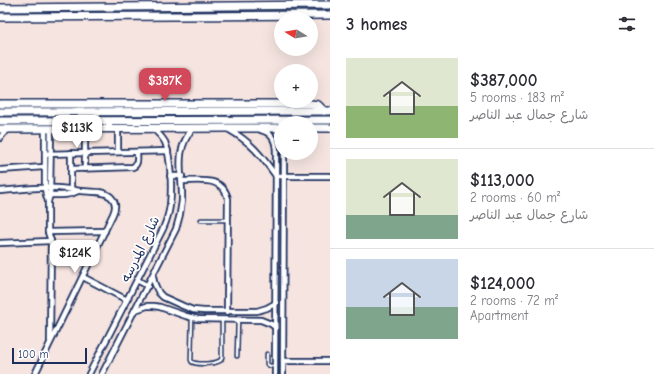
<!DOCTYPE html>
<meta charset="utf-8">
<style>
:root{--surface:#fff;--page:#f7f7f7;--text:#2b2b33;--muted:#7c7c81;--line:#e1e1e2;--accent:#d1495b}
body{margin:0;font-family:"Comic Neue","Playpen Sans Arabic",sans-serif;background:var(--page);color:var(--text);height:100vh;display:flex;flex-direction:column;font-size:15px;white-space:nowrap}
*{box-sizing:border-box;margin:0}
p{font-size:13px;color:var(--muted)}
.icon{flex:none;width:22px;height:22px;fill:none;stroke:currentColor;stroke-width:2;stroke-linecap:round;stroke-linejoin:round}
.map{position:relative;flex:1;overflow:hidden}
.side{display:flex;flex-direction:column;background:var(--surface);width:324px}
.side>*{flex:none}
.needle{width:26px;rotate:281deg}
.tools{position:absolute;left:274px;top:12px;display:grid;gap:8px}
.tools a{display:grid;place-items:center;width:44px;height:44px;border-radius:50%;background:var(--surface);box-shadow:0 4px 16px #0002;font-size:20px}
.scale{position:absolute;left:12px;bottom:10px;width:75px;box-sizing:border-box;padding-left:4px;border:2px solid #1b2f5e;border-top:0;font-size:11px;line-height:14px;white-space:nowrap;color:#1b2f5e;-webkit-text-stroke:3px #fff;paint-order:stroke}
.price{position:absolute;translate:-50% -34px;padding:0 9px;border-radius:8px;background:#fff;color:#222;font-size:13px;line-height:26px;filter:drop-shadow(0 1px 2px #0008)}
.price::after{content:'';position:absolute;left:50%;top:24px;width:12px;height:9px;margin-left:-6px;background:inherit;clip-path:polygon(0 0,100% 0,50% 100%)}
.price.active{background:var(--accent);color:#fff}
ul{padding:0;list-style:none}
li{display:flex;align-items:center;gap:12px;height:100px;padding:0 16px}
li+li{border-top:1px solid var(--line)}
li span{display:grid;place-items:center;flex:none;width:112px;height:80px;border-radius:0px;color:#555}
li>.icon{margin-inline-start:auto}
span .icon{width:48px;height:48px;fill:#fffc;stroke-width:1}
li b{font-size:17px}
h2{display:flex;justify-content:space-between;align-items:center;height:48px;padding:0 16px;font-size:17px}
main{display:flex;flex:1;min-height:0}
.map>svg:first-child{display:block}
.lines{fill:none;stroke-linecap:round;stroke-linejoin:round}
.lane-casing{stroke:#1b2f5e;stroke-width:5.5}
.street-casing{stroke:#1b2f5e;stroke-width:8}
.secondary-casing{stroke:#1b2f5e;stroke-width:10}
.lane{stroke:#fff;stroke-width:2.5}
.street{stroke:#fff;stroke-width:4.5}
.secondary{stroke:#fff;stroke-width:7}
.labels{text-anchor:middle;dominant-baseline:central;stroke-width:3.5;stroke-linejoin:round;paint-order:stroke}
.street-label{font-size:13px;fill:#1b2f5e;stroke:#fff}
</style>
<main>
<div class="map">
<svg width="330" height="374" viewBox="0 0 330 374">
<rect width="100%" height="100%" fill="#f5e4e0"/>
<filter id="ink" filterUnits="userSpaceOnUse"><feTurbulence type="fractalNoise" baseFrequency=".025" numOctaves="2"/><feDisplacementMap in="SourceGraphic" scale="8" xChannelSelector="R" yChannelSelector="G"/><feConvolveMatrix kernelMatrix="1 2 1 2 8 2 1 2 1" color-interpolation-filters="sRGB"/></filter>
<g filter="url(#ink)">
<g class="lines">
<defs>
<g id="lane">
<path d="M201 220H228"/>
<path d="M192 318 191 360 192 362C198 365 216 364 221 360L222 357V319"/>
<path d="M267 354V364L270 366H274"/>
<path d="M237 356 238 320"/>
</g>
<g id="street">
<path d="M45 129V188L46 195 48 201V232L51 241 50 341"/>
<path d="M85 129V169"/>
<path d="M228 129C251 142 261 155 276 176H330"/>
<path d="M261 130C273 133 276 142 276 153L275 374"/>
<path d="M0 138 3 134 9 129"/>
<path d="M118 152V128"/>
<path d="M71 153V189"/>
<path d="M45 154 168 151"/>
<path d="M71 169 133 167C139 164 137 157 137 152"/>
<path d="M0 170 44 167"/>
<path d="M170 176H182"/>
<path d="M182 181C200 181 223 176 228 199L227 312"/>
<path d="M0 191C22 189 46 186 68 189 73 189 76 191 81 191 90 192 103 190 111 197 116 202 116 208 113 214L35 374"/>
<path d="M47 195C58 195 69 196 78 191"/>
<path d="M48 201 50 195 51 129"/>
<path d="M48 232 105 231"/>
<path d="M0 243 51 241"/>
<path d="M153 276 154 282 156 287 159 293 163 297 183 306 193 310 204 311H257L267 308 276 303"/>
<path d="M83 277 127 300"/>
<path d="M137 280 148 286"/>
<path d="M135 310 147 306H154L160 307 186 316 198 319 261 320 271 324 275 327"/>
<path d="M283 361H330"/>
<path d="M89 374 163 229C166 222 169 214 170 205 172 189 171 157 165 142 162 137 157 132 152 128"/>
<path d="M102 374 176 229C179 220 181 211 182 201 183 173 173 152 193 128"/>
<path d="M283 374 284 153"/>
</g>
<g id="secondary">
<path d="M0 8 330 5"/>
<path d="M0 17 330 15"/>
<path d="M0 104H311L318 105 324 111"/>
<path d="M0 112 330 111"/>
<path d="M0 121 330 120"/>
<path d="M311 128H330"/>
<path d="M0 129 227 128H281"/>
</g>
</defs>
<use href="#lane" class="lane-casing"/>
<use href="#street" class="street-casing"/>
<use href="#secondary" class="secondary-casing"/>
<use href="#lane" class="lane"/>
<use href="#street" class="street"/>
<use href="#secondary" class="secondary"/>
</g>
</g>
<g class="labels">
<g class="street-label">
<text transform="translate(140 249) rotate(-64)">شارع المدرسه</text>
</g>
</g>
</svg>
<div class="tools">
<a><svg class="needle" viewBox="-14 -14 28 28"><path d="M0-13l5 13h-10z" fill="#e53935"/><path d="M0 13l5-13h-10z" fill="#7c7c81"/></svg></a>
<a>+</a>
<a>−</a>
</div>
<div class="scale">100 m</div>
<b class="price active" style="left:165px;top:102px">$387K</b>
<b class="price" style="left:77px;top:149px">$113K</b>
<b class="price" style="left:75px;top:274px">$124K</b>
</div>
<section class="side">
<h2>3 homes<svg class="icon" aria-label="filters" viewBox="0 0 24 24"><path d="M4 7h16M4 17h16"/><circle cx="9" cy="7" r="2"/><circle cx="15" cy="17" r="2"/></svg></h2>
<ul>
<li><span style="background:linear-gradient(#dfe7d0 60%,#8fb573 0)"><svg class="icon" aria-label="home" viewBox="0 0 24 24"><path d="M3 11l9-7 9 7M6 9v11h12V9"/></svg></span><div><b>$387,000</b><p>5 rooms · 183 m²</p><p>شارع جمال عبد الناصر</p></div></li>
<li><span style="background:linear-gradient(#dfe7d0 70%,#7fa58c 0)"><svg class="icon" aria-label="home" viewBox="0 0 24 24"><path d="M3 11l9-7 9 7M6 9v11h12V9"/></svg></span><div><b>$113,000</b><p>2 rooms · 60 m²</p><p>شارع جمال عبد الناصر</p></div></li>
<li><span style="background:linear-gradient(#c9d6e8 60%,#7fa58c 0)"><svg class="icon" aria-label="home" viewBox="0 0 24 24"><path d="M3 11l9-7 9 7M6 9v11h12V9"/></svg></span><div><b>$124,000</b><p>2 rooms · 72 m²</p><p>Apartment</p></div></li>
</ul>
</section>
</main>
